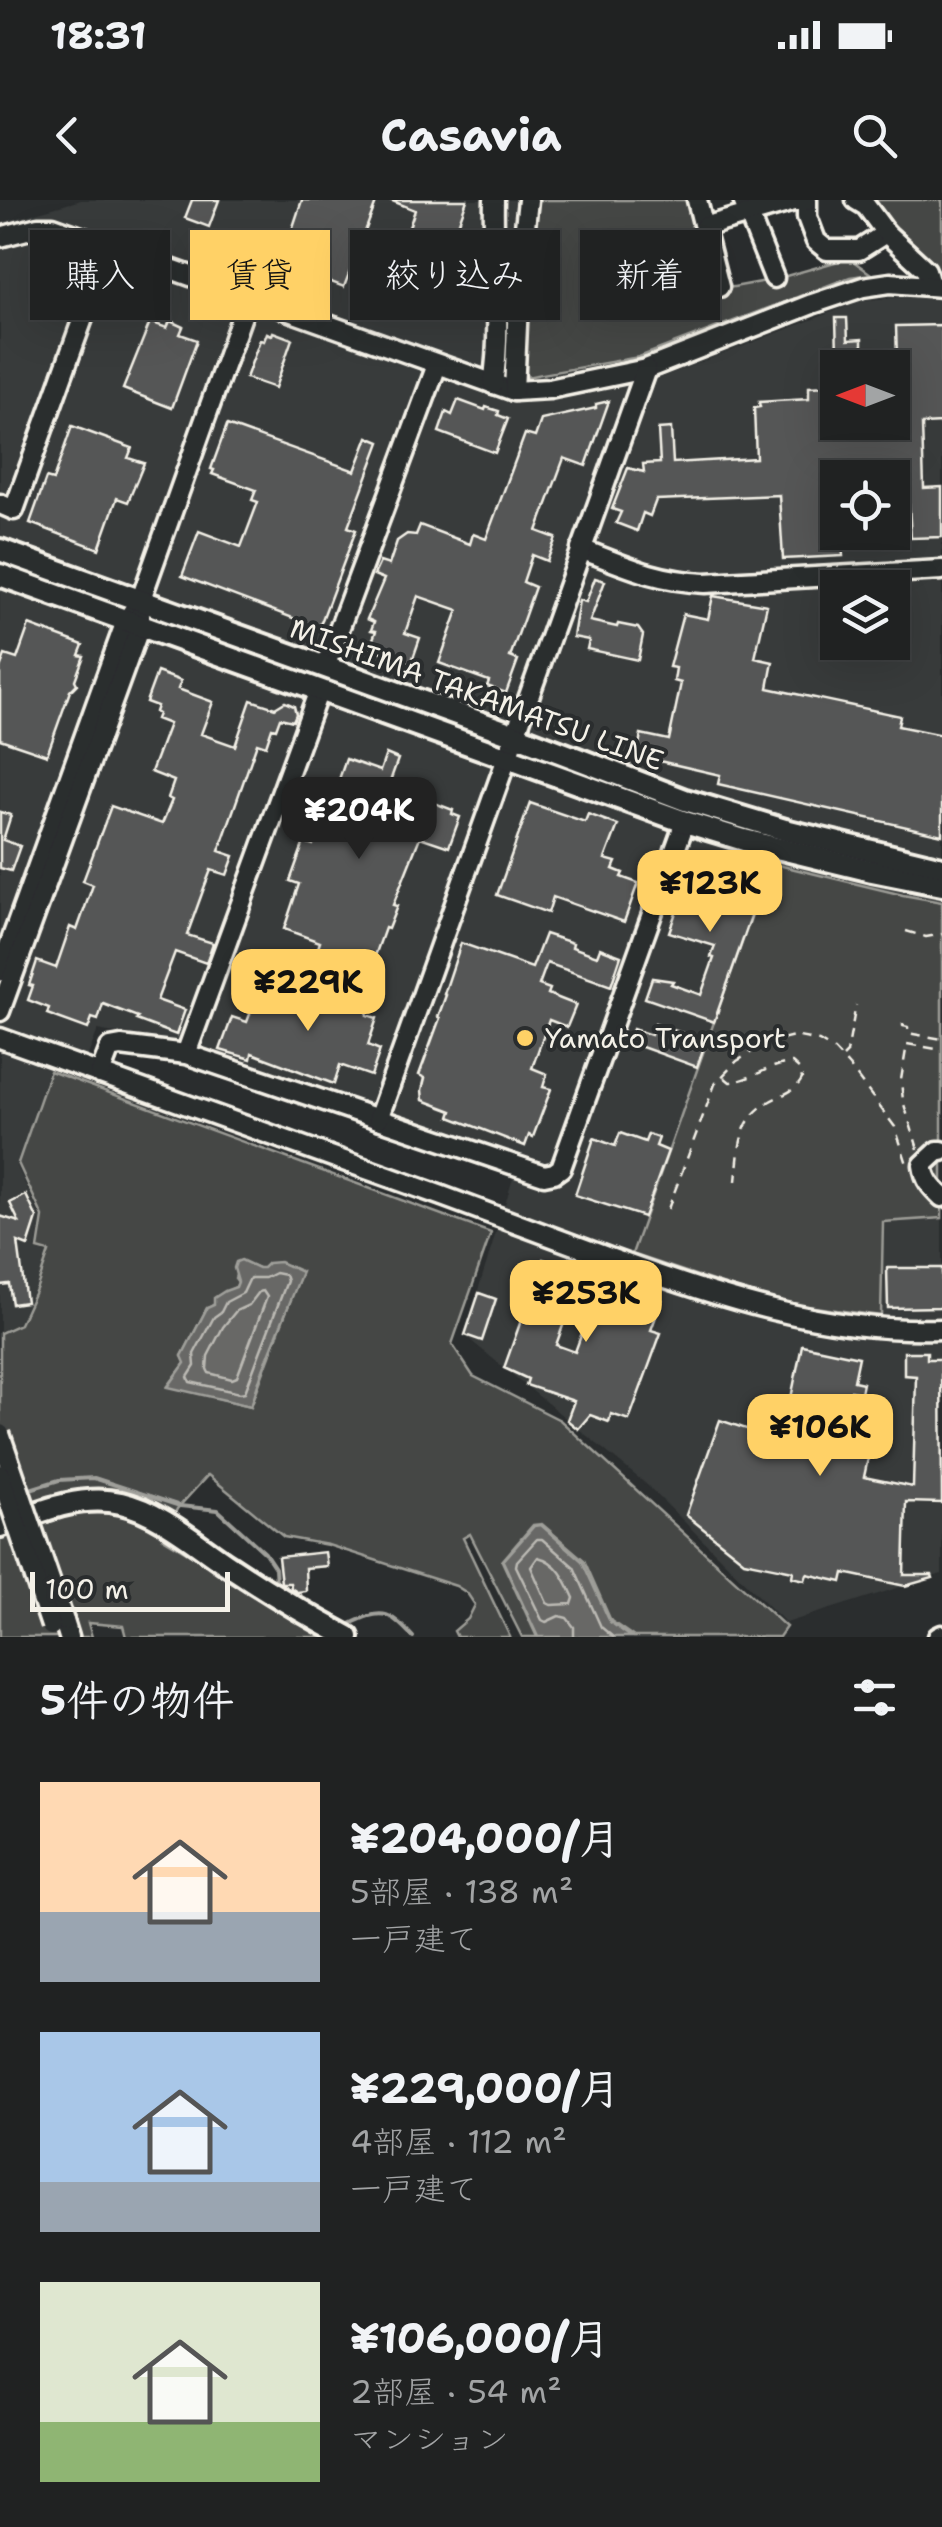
<!DOCTYPE html>
<html lang="ja">
<meta charset="utf-8">
<style>
:root{--surface:#202222;--page:#282a2a;--text:#f1f3f6;--muted:#a2a4a5;--line:#3d3f40;--accent:#ffd166}
body{margin:0;font-family:"Shantell Sans","Klee One",sans-serif;background:var(--page);color:var(--text);height:100vh;display:flex;flex-direction:column;font-size:38px;white-space:nowrap}
*{box-sizing:border-box;margin:0}
p{font-size:32px;color:var(--muted)}
.icon{flex:none;width:55px;height:55px;fill:none;stroke:currentColor;stroke-width:2;stroke-linecap:round;stroke-linejoin:round}
.map{position:relative;height:1437px;overflow:hidden}
.panel{display:flex;flex-direction:column;background:var(--surface);flex:1}
.panel>*{flex:none}
.top-card{position:absolute;left:30px;top:30px;width:882px;height:90px;display:flex;gap:20px}
.needle{width:65px;rotate:270deg}
.fabs{position:absolute;left:820px;top:150px;display:grid;gap:20px}
.fabs a{display:grid;place-items:center;width:90px;height:90px;border-radius:0px;background:var(--surface);box-shadow:0 10px 40px #0002,0 0 0 2px var(--line);font-size:50px}
.scale{position:absolute;left:30px;bottom:25px;width:200px;box-sizing:border-box;padding-left:10px;border:5px solid #f4f1e8;border-top:0;font-size:28px;line-height:35px;white-space:nowrap;color:#f4f1e8;-webkit-text-stroke:8px #2a2d2e;paint-order:stroke}
.price{position:absolute;translate:-50% -85px;padding:0 22px;border-radius:20px;background:var(--accent);color:#111;font-size:32px;line-height:65px;filter:drop-shadow(0 2px 5px #0008)}
.price::after{content:'';position:absolute;left:50%;top:60px;width:30px;height:22px;margin-left:-15px;background:inherit;clip-path:polygon(0 0,100% 0,50% 100%)}
.price.active{background:#222;color:#fff}
ul{padding:0;list-style:none}
li{display:flex;align-items:center;gap:30px;height:250px;padding:0 40px}
li span{display:grid;place-items:center;flex:none;width:280px;height:200px;border-radius:0px;color:#555}
li>.icon{margin-inline-start:auto}
span .icon{width:120px;height:120px;fill:#fffc;stroke-width:1}
li b{font-size:42px}
h2{display:flex;justify-content:space-between;align-items:center;height:120px;padding:0 40px;font-size:42px}
.tag{padding:0 35px;border-radius:0px;background:var(--surface);box-shadow:0 10px 40px #0002,0 0 0 2px var(--line);font-size:35px;line-height:90px}
.tag.active{background:var(--accent);color:#111}
.status{display:flex;justify-content:space-between;align-items:center;height:70px;padding:0 50px;background:var(--surface);direction:ltr}
.status svg{height:28px;fill:currentColor}
header{display:flex;justify-content:space-between;align-items:center;height:130px;padding:0 40px;background:var(--surface);font-size:45px;font-weight:700}
.map>svg:first-child{display:block}
.built{fill:#373a3a;fill-rule:evenodd}
.green{fill:#444645;stroke:#9c9c96;stroke-width:2.5;fill-rule:evenodd}
.water{fill:#676866;stroke:#9f9f9a;stroke-width:2.5}
.lines{fill:none;stroke-linecap:round;stroke-linejoin:round}
.shore{stroke:#bcbab4;stroke-width:2.5}
.stream{stroke:#9f9f9a;stroke-width:4}
.building{fill:#555756;stroke:#f4f1e8;stroke-width:2.5}
.minor-casing{stroke:#f4f1e8;stroke-width:25}
.major-casing{stroke:#f4f1e8;stroke-width:28}
.path{stroke:#f4f1e8;stroke-width:2.5;stroke-dasharray:10 8;stroke-linecap:butt}
.minor{stroke:#2a2d2e;stroke-width:18}
.major{stroke:#2a2d2e;stroke-width:20}
.minor-bridge-casing{stroke:#f4f1e8;stroke-width:25;stroke-linecap:butt}
.minor-bridge{stroke:#2a2d2e;stroke-width:18}
.poi-dot{fill:#ffd166;stroke:#2a2d2e;stroke-width:4}
.labels{text-anchor:middle;dominant-baseline:central;stroke-width:8;stroke-linejoin:round;paint-order:stroke}
.street-label{font-size:28px;fill:#f4f1e8;stroke:#2a2d2e}
.poi-label{font-size:28px;fill:#f4f1e8;stroke:#2a2d2e;text-anchor:start}
</style>
<div class="status"><b>18:31</b><svg viewBox="0 0 49 12"><path d="M0 12V9h3v3zM5 12V6h3v6zM10 12V3h3v9zM15 12V0h3v12zM26 1h20v11H26zM47 4h2v5h-2z"/></svg></div>
<header><svg class="icon" aria-label="back" viewBox="0 0 24 24"><path d="M15 5l-7 7 7 7"/></svg>Casavia<svg class="icon" aria-label="search" viewBox="0 0 24 24"><circle cx="10" cy="10" r="6"/><path d="M15 15l6 6"/></svg></header>
<div class="map">
<svg width="942" height="1437" viewBox="0 0 942 1437">
<rect width="100%" height="100%" fill="#2a2d2e"/>
<filter id="ink" filterUnits="userSpaceOnUse"><feTurbulence type="fractalNoise" baseFrequency=".01" numOctaves="2"/><feDisplacementMap in="SourceGraphic" scale="20" xChannelSelector="R" yChannelSelector="G"/><feConvolveMatrix kernelMatrix="1 2 1 2 8 2 1 2 1" color-interpolation-filters="sRGB"/></filter>
<g filter="url(#ink)">
<path class="built" d="M81 0H524L512 138 511 201 516 203 539 201 659 178 863 100 942 94V1374L786 1423 647 1285 464 1135 520 956 208 851 98 830 87 858 57 847 16 964 41 1018 36 1050 47 1053 36 1086 19 1123 0 1131V23ZM838 168H892V222H838ZM838 278H892V332H838ZM838 388H892V442H838Z"/>
<g class="green">
<path d="M535 0H693L717 90 772 80 849 58 871 74 850 77 639 157 526 177 522 171 526 75Z"/>
<path d="M868 0H942V72L893 35Z"/>
<path d="M772 665H778L903 695 942 702V1018L883 1022 881 1116 799 1105 749 1093 632 1054 766 675Z"/>
<path d="M50 871 491 1033 452 1144 473 1176 560 1220 786 1427 779 1437H634L611 1421 584 1360 542 1324 533 1325 502 1361 537 1437H522L470 1334 463 1338 510 1437H457L454 1431 468 1419 475 1405 467 1393 456 1386 328 1345 284 1337 208 1275 177 1309 163 1338 329 1437H126L123 1426 88 1423 92 1437H0V1133L20 1124 37 1087 49 1052 38 1049 43 1017 18 963ZM241 1061 258 1068 301 1072 251 1206 168 1186 186 1162 182 1156 207 1108C221 1103 219 1093 236 1087L238 1082 235 1078Z"/>
</g>
<g class="water">
<path d="M241 1060 258 1068H263L268 1063 280 1062 302 1072 261 1175 251 1206 168 1187 185 1163 182 1156 207 1108 214 1105V1098L225 1091 236 1087 238 1082 234 1068 236 1062Z"/>
<path d="M541 1325 582 1361 610 1422 631 1437H538L503 1361 534 1326Z"/>
</g>
<g class="lines">
<g class="shore">
<path d="M275 1073 285 1075 287 1081 245 1192 240 1193 190 1182 188 1177 195 1166 194 1154 214 1117 221 1112 226 1102 243 1093 250 1078H265Z"/>
<path d="M263 1091 267 1097 237 1177 232 1179 209 1173 207 1169 208 1156 223 1127 236 1111 249 1105 259 1092Z"/>
<path d="M538 1357C557 1361 566 1380 574 1398L572 1404 551 1405 547 1403 531 1367Z"/>
<path d="M574 1437V1427L567 1418 559 1416 546 1422 542 1420 516 1366 517 1361 537 1339H542L574 1367 601 1427 613 1437"/>
</g>
<path class="stream" d="M27 1290 59 1280 94 1278 180 1306 218 1310 265 1353 275 1368 276 1384 348 1425C382 1409 387 1409 413 1437"/>
</g>
<g class="building">
<path d="M192 0H219L209 27 185 18Z"/>
<path d="M302 0H377L344 87 281 63Z"/>
<path d="M390 0H467L453 39 460 41 457 50 474 56 461 95 394 71 415 10Z"/>
<path d="M836 118H847L848 140 862 139V153L837 154Z"/>
<path d="M170 121 183 127 180 134 197 140 172 208 123 189 150 122 167 128Z"/>
<path d="M942 125V223L922 224 924 288 942 287V337L911 338 909 305 892 306V278H838V332H841L843 356 783 359 779 295 656 300 650 316 643 313 637 331 616 323 621 312 612 309 628 268 644 272 643 264 660 263 658 229 671 228 673 263 756 258 754 208 760 207 759 202 809 199V187L829 186 831 222H892V191H898L896 126Z"/>
<path d="M273 132 292 139 275 188 246 178 260 140 264 141 267 133 272 135Z"/>
<path d="M458 200 485 210 486 207 499 211 498 215 508 219 495 253 439 232 446 212 452 215Z"/>
<path d="M609 201 586 266 564 258 537 331 556 338 547 361 532 355 523 382 535 387 510 457 518 460 506 493 487 486 489 481 439 463 458 410 418 396 405 433 420 438 411 464 370 447 376 431 371 430 374 422 367 419 384 379 374 375 380 362 389 365 397 341 407 334 416 335 420 325 470 344 473 334 486 339 525 234 535 237 541 220 596 208V204Z"/>
<path d="M227 225 355 271 368 237 380 242 348 327 356 330 319 428 182 376 199 331 241 347 258 302 252 300 256 290 212 274 214 270 211 269Z"/>
<path d="M72 226 132 248 128 258 144 263 128 302 117 298 99 349 30 323 46 278 53 280Z"/>
<path d="M595 378 605 381 590 421 617 427 618 424 638 428 643 435 638 460 587 449 589 440 573 437 579 400 586 402Z"/>
<path d="M713 396 767 405 755 458 773 462 768 488 900 516 898 526 942 535V635L718 584 720 575 655 560 656 555 638 551 641 534 669 540 681 483 674 481 676 468 669 467 683 414 708 419Z"/>
<path d="M29 425 83 445 79 455 84 456 75 480 77 484 70 491 47 555 0 539V468L5 455 17 459Z"/>
<path d="M157 472 181 481 178 489 213 502 201 534 235 546 251 500 275 508 285 502 294 506 296 514 293 521 280 518 276 529 272 528 266 546 257 543 219 651 234 656 227 675 211 670 204 688 187 735 213 743 206 763 175 752 157 800 185 810 176 835 136 820 138 817 103 804 98 820 92 818 88 829 47 814 49 808 28 800 33 786 29 785 37 761 56 768 70 727 77 730 93 685 83 681 111 606 162 624 172 600 168 598 174 581 151 572 169 524 156 519 158 514 155 512 157 506 146 502Z"/>
<path d="M386 554 398 559 387 590 417 601 419 597 453 610 452 614 460 617 449 647 420 637 393 705 397 706 388 729 385 728 370 770 327 755 320 777 310 773 320 742 284 729 299 684 290 681 304 642 313 645 323 616 300 608 307 588 334 594 346 559 380 571Z"/>
<path d="M530 603 585 622 588 614 618 625 605 659 616 662 613 669 623 673 621 677 638 683 624 722 553 697 548 713 497 695Z"/>
<path d="M0 612 11 615 3 640 20 646 11 671 0 668Z"/>
<path d="M694 661 762 685 714 822 645 798 652 778 673 781 671 784 701 795 714 758 711 757 715 746 669 732Z"/>
<path d="M545 734 573 743 572 747 597 756 600 748 621 756 611 786 547 763 539 785 550 789 548 794 576 805 567 827 549 820 532 868 547 874 543 887 551 889 533 937 529 935 525 946 450 917 452 911 423 900 422 890 425 878 419 875 440 818 438 817 446 795 444 794 461 743 532 768Z"/>
<path d="M324 784 371 801 367 815 377 818 368 845 380 850 371 876 340 865 334 884 252 853 251 859 220 850 232 817 247 822 260 788 315 809Z"/>
<path d="M655 824 706 841 697 867 628 842 633 829 651 835Z"/>
<path d="M620 933 645 942 648 934 659 938 656 946 668 951 644 1017 575 995 594 938 615 946Z"/>
<path d="M26 995 37 1018 28 1046 18 1042 26 1102 12 1104 9 1084 0 1085V1016L19 1022 10 1003Z"/>
<path d="M543 1059 582 1073 556 1145 575 1152 601 1081 662 1100 651 1130 661 1133 629 1220 611 1214 609 1222 590 1215 578 1229 567 1220 574 1201 526 1185 528 1179 504 1168Z"/>
<path d="M887 1068H942V1107L888 1108Z"/>
<path d="M479 1093 496 1099 482 1141 465 1135Z"/>
<path d="M802 1145 859 1157 854 1181 863 1183 861 1193 851 1191 845 1220 875 1226 864 1277 913 1287 916 1176 904 1175V1152H927V1159H941L942 1303 906 1302 904 1375H932L933 1378 905 1386 844 1373 842 1382 807 1374 805 1380 792 1377 793 1371 744 1361 686 1315 720 1220 767 1236 772 1216 777 1217 779 1206 789 1208Z"/>
<path d="M325 1352 327 1366 305 1368 306 1391 297 1392 291 1388 290 1383H281L278 1357Z"/>
</g>
<g class="lines">
<defs>
<g id="minor">
<path d="M697 0 719 87"/>
<path d="M743 0 774 78"/>
<path d="M807 0V17L816 41 827 50H859L886 33"/>
<path d="M856 0 866 6 886 33 926 70 930 85"/>
<path d="M704 27 794 1H806"/>
<path d="M0 37 38 27H53L514 191 549 189 646 169 812 104 863 87 890 83 942 87"/>
<path d="M493 184C503 123 492 61 494 0"/>
<path d="M514 191 519 81 528 0"/>
<path d="M0 304 14 310 109 46"/>
<path d="M581 349C625 366 657 381 705 383L942 370"/>
<path d="M325 467 437 165"/>
<path d="M0 771 126 421 141 399 249 96"/>
<path d="M0 811 140 426V415"/>
<path d="M0 838C147 891 295 942 442 996 498 1017 555 1038 612 1059 719 1098 826 1133 942 1129"/>
<path d="M186 854 319 490"/>
<path d="M100 874 110 848 121 846 186 854 544 975 554 973 561 968 685 622"/>
<path d="M378 919 646 169"/>
<path d="M942 951H938L923 965C925 980 931 987 942 997"/>
<path d="M64 1421 69 1437"/>
<path d="M938 1437 942 1435"/>
</g>
<g id="major">
<path d="M0 350 515 535 685 600 785 630 942 668"/>
<path d="M0 375 685 622 744 640 872 671 942 685"/>
<path d="M0 1326C39 1312 79 1294 121 1303 160 1312 195 1343 228 1365 267 1391 307 1415 348 1437"/>
</g>
</defs>
<use href="#minor" class="minor-casing"/>
<use href="#major" class="major-casing"/>
<g class="path">
<path d="M906 731 926 737 942 734"/>
<path d="M903 823V826L908 827V833L942 839"/>
<path d="M843 857 847 853 856 805"/>
<path d="M724 877 730 882C752 880 770 864 792 863L800 870 802 879C796 890 787 893 776 898 738 916 740 944 736 981"/>
<path d="M918 949 903 901 901 880 907 844 942 850"/>
<path d="M668 1009 715 884 737 861 769 842 794 836 819 841 834 850 849 866 895 927 907 964"/>
</g>
<use href="#minor" class="minor"/>
<use href="#major" class="major"/>
<defs>
<g id="minor-bridge">
<path d="M0 1234 64 1421"/>
<path d="M0 1274 51 1426"/>
</g>
</defs>
<use href="#minor-bridge" class="minor-bridge-casing"/>
<use href="#minor-bridge" class="minor-bridge"/>
</g>
</g>
<circle class="poi-dot" cx="525" cy="838" r="10"/>
<g class="labels">
<g class="street-label">
<text transform="translate(477 494) rotate(20)">MISHIMA TAKAMATSU LINE</text>
</g>
<g class="poi-label">
<text x="545" y="838">Yamato Transport</text>
</g>
</g>
</svg>
<div class="fabs">
<a><svg class="needle" viewBox="-14 -14 28 28"><path d="M0-13l5 13h-10z" fill="#e53935"/><path d="M0 13l5-13h-10z" fill="#a2a4a5"/></svg></a>
<a><svg class="icon" aria-label="locate" viewBox="0 0 24 24"><circle cx="12" cy="12" r="6"/><path d="M12 2v4M12 18v4M2 12h4M18 12h4"/></svg></a>
<a><svg class="icon" aria-label="layers" viewBox="0 0 24 24"><path d="M12 4l9 5-9 5-9-5zM3 14l9 5 9-5"/></svg></a>
</div>
<div class="scale">100 m</div>
<b class="price active" style="left:359px;top:662px">¥204K</b>
<b class="price" style="left:710px;top:735px">¥123K</b>
<b class="price" style="left:308px;top:834px">¥229K</b>
<b class="price" style="left:586px;top:1145px">¥253K</b>
<b class="price" style="left:820px;top:1279px">¥106K</b>
<div class="top-card">
<a class="tag">購入</a>
<a class="tag active">賃貸</a>
<a class="tag">絞り込み</a>
<a class="tag">新着</a>
</div>
</div>
<section class="panel">
<h2>5件の物件<svg class="icon" aria-label="filters" viewBox="0 0 24 24"><path d="M4 7h16M4 17h16"/><circle cx="9" cy="7" r="2"/><circle cx="15" cy="17" r="2"/></svg></h2>
<ul>
<li><span style="background:linear-gradient(#ffd9b3 65%,#9aa5b1 0)"><svg class="icon" aria-label="home" viewBox="0 0 24 24"><path d="M3 11l9-7 9 7M6 9v11h12V9"/></svg></span><div><b>¥204,000/月</b><p>5部屋 · 138 m²</p><p>一戸建て</p></div></li>
<li><span style="background:linear-gradient(#a9c7e8 75%,#9aa5b1 0)"><svg class="icon" aria-label="home" viewBox="0 0 24 24"><path d="M3 11l9-7 9 7M6 9v11h12V9"/></svg></span><div><b>¥229,000/月</b><p>4部屋 · 112 m²</p><p>一戸建て</p></div></li>
<li><span style="background:linear-gradient(#dfe7d0 70%,#8fb573 0)"><svg class="icon" aria-label="home" viewBox="0 0 24 24"><path d="M3 11l9-7 9 7M6 9v11h12V9"/></svg></span><div><b>¥106,000/月</b><p>2部屋 · 54 m²</p><p>マンション</p></div></li>
</ul>
</section>
